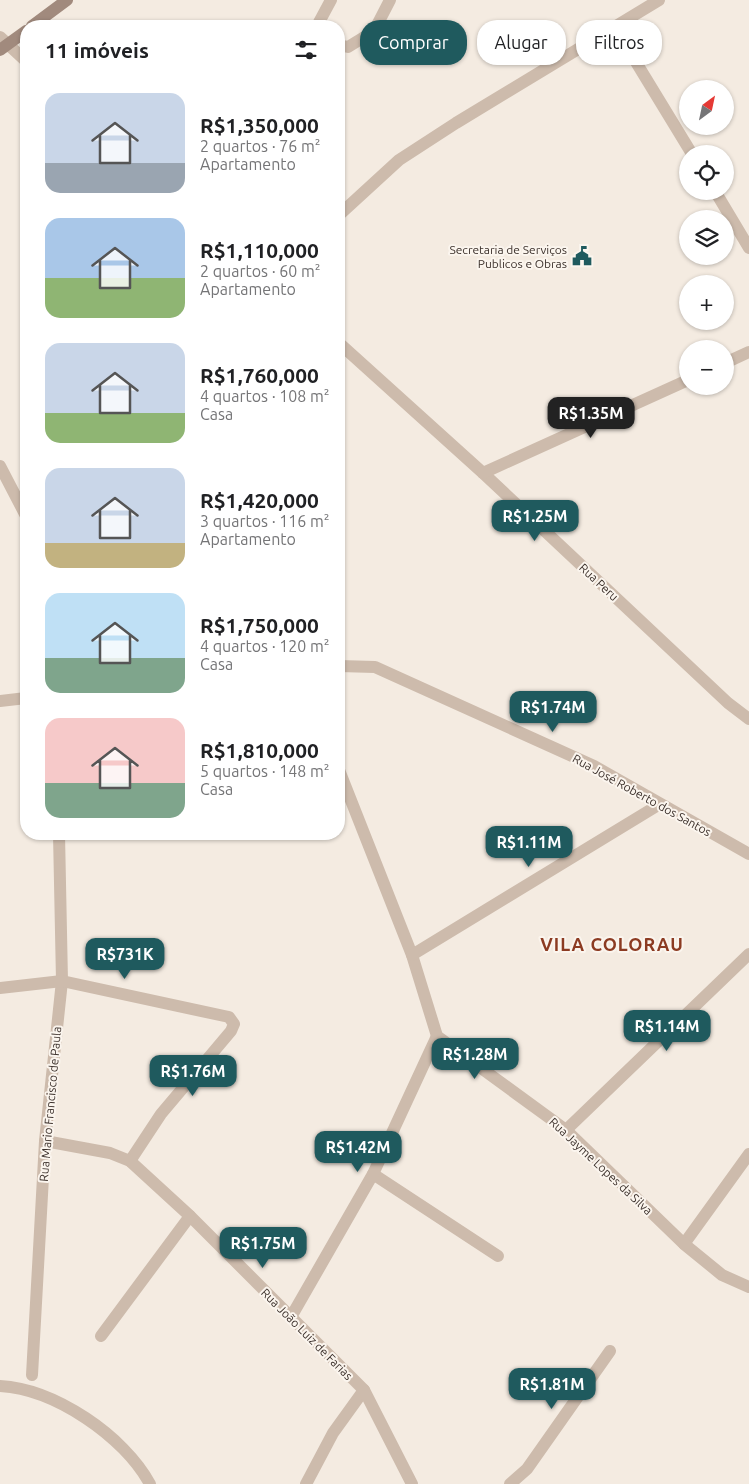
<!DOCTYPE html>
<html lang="pt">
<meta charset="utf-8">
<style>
:root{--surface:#fff;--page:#f2f2f2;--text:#202124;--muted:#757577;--accent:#1f5a5e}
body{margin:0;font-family:Ubuntu,sans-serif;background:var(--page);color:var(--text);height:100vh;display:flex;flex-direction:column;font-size:19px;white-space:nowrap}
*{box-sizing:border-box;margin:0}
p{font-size:16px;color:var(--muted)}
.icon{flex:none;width:28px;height:28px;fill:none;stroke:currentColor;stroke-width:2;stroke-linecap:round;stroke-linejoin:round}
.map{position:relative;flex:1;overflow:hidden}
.sheet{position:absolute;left:20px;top:20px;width:325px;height:820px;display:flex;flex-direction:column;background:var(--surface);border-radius:20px;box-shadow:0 1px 4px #0004}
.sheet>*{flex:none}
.guide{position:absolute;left:360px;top:20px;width:314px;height:45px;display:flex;gap:10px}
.needle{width:32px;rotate:33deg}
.tools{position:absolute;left:679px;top:80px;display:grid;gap:10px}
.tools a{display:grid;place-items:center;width:55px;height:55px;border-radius:50%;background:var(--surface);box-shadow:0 1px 4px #0004;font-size:25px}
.price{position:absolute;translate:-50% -42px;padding:0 11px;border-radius:10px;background:var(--accent);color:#fff;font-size:16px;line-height:32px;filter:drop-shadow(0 1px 2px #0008)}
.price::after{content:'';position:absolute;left:50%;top:30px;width:15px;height:11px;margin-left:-8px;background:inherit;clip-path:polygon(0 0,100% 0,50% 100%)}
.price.current{background:#222;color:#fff}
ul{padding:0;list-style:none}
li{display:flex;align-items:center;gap:15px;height:125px;padding:0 25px}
li span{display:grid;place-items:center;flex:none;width:140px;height:100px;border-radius:15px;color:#555}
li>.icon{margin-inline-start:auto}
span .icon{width:60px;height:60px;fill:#fffc;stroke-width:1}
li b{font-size:21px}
h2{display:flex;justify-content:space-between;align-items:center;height:60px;padding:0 25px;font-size:21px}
.pill{padding:0 18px;border-radius:20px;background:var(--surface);box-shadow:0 1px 4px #0004;font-size:18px;line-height:45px}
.pill.current{background:var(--accent);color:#fff}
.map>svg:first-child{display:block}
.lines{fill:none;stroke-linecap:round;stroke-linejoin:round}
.service{stroke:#cdbbac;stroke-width:12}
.minor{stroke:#cdbbac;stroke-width:12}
.secondary{stroke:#a18a7d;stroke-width:12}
.labels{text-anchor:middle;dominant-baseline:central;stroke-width:4;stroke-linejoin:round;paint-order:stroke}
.poi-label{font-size:12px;fill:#3b302b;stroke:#fbf5ee;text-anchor:end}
.street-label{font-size:12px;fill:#3b302b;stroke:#fbf5ee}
.district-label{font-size:18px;font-weight:bold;letter-spacing:1px;fill:#8c3b22;stroke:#fbf5ee}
</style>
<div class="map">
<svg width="749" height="1484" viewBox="0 0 749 1484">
<rect width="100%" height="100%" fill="#f4ebe1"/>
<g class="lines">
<g class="service">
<path d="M317 26 331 0"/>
<path d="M339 45 348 47 374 31 390 0"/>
<path d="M0 466 26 516"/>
<path d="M0 701 26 698"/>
<path d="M684 1244 749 1154"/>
<path d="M101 1336 190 1216"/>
<path d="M32 1375 45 1141 62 981 59 834"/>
<path d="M0 1386C55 1389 124 1436 150 1484"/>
<path d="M306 1484 333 1433 364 1390"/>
</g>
<g class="minor">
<path d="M614 26 692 154"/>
<path d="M0 37 26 61"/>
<path d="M715 191 749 248"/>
<path d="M339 215 399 160 456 123 659 0"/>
<path d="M339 343 483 473 728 703 749 719"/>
<path d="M725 363 749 352"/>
<path d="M483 473 688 380"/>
<path d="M339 666 375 667 594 766 749 854"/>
<path d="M339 770 412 955 437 1036 566 1130 684 1244 722 1275 749 1287"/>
<path d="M412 955 660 804"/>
<path d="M0 988 62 981 229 1017 234 1024 231 1031 161 1114 130 1161"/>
<path d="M566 1130 749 954"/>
<path d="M45 1141 110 1153 130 1161 190 1216 364 1390 412 1484"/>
<path d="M373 1174 498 1256"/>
<path d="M291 1317 373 1174 437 1036"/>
<path d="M510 1484 527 1469 610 1351"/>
</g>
<g class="secondary">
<path d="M32 26 67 0"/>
<path d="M0 50 26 31"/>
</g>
</g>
<defs>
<symbol id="civic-bare" viewBox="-9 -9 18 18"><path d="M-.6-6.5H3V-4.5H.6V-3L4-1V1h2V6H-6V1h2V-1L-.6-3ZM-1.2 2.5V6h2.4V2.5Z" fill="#1f5a5e" stroke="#fbf5ee" stroke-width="2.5" paint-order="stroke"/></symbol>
</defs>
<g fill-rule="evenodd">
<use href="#civic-bare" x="568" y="242" width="28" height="28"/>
</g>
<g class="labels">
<g class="poi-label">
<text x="567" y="249">Secretaria de Serviços<tspan x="567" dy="14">Publicos e Obras</tspan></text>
</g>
<g class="street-label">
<text transform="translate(599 582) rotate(43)">Rua Peru</text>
<text transform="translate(642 795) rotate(29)">Rua José Roberto dos Santos</text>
<text transform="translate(50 1104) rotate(-85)">Rua Mario Francisco de Paula</text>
<text transform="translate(601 1166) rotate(43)">Rua Jayme Lopes da Silva</text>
<text transform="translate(307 1334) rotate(45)">Rua João Luiz de Farias</text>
</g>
<g class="district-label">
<text x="612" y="944">VILA COLORAU</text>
</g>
</g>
</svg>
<div class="tools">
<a><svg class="needle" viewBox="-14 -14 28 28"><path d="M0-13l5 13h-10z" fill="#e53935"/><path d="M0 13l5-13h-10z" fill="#757577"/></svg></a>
<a><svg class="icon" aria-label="locate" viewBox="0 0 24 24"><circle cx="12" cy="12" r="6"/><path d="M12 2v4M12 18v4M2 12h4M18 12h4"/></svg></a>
<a><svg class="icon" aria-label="layers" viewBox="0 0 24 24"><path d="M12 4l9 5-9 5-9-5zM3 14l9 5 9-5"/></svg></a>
<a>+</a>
<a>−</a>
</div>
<b class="price current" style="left:591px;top:439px">R$1.35M</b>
<b class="price" style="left:535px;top:542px">R$1.25M</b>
<b class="price" style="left:553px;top:733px">R$1.74M</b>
<b class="price" style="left:529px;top:868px">R$1.11M</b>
<b class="price" style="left:125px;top:980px">R$731K</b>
<b class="price" style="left:667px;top:1052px">R$1.14M</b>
<b class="price" style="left:475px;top:1080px">R$1.28M</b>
<b class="price" style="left:193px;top:1097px">R$1.76M</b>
<b class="price" style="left:358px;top:1173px">R$1.42M</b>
<b class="price" style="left:263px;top:1269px">R$1.75M</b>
<b class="price" style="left:552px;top:1410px">R$1.81M</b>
<div class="guide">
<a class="pill current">Comprar</a>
<a class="pill">Alugar</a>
<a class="pill">Filtros</a>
</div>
<section class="sheet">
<h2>11 imóveis<svg class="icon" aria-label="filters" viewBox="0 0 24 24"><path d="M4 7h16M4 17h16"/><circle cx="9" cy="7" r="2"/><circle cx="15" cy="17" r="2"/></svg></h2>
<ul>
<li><span style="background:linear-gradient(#c9d6e8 70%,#9aa5b1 0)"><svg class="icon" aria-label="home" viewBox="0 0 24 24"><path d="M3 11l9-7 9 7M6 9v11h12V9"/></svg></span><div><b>R$1,350,000</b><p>2 quartos · 76 m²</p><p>Apartamento</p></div></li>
<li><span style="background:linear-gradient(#a9c7e8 60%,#8fb573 0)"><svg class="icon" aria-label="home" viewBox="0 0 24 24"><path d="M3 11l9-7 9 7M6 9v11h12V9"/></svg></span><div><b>R$1,110,000</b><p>2 quartos · 60 m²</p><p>Apartamento</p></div></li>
<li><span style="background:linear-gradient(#c9d6e8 70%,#8fb573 0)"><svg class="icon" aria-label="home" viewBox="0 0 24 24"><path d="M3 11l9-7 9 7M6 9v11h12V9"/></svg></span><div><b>R$1,760,000</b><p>4 quartos · 108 m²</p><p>Casa</p></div></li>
<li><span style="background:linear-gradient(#c9d6e8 75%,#c2b280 0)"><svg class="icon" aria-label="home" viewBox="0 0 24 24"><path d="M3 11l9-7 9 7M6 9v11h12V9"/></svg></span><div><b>R$1,420,000</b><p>3 quartos · 116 m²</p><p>Apartamento</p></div></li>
<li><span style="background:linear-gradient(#bfe0f5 65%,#7fa58c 0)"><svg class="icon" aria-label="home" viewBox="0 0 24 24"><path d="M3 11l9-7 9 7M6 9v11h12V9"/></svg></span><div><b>R$1,750,000</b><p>4 quartos · 120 m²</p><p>Casa</p></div></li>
<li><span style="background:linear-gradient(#f6c9c9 65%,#7fa58c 0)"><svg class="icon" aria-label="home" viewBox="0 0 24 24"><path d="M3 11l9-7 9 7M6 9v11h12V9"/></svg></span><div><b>R$1,810,000</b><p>5 quartos · 148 m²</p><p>Casa</p></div></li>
</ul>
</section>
</div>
